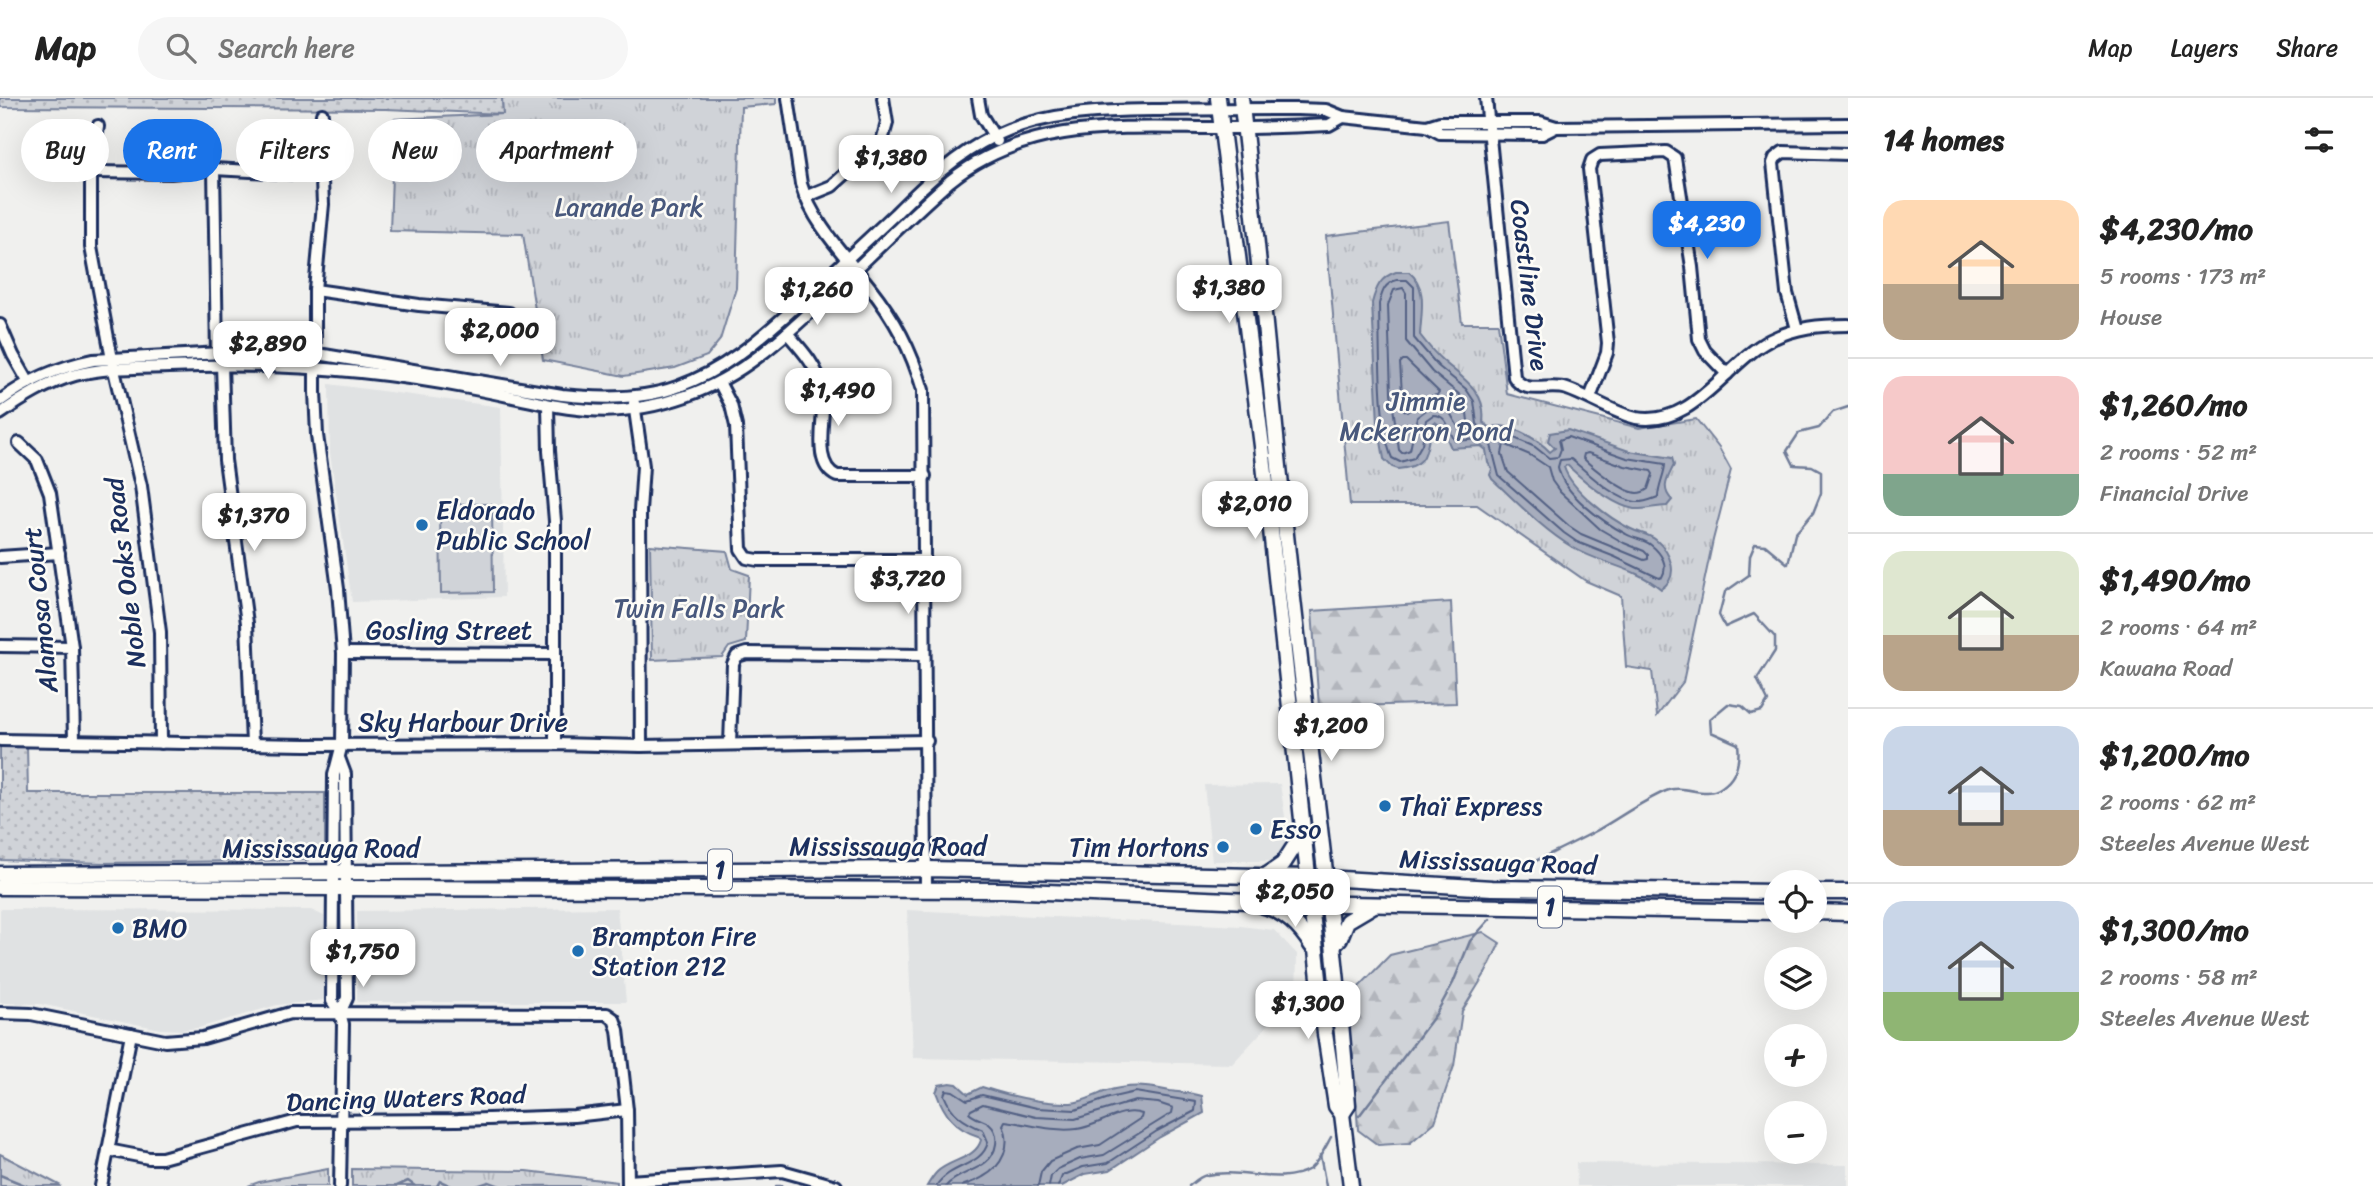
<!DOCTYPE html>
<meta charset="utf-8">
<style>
:root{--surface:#fff;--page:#f6f6f6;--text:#222;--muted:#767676;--line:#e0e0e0;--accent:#1a73e8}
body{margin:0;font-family:Sriracha,sans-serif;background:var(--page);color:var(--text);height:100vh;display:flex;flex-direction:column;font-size:26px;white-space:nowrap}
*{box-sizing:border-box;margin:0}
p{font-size:23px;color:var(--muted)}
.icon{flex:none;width:38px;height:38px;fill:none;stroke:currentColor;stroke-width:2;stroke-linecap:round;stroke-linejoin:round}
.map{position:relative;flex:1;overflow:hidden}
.sheet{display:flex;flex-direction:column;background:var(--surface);width:525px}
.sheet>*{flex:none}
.banner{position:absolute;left:21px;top:21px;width:665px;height:63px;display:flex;gap:14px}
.tools{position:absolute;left:1764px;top:772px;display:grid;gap:14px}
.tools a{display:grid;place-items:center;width:63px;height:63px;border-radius:50%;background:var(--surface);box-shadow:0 7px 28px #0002;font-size:35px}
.price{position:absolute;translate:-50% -60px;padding:0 16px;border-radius:14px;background:#fff;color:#222;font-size:23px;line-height:46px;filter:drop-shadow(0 2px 4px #0008)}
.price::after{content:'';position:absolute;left:50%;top:42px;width:21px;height:16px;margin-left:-10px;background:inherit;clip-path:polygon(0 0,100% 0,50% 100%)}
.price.selected{background:var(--accent);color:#fff}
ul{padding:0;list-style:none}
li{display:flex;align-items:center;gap:21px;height:175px;padding:0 35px}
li+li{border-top:2px solid var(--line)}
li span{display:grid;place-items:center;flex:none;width:196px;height:140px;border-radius:21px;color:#555}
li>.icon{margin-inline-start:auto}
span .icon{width:84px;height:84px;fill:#fffc;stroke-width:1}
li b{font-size:30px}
h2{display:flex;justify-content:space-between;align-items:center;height:84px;padding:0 35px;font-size:30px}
.chip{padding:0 24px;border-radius:32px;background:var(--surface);box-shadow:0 7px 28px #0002;font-size:24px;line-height:63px}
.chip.selected{background:var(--accent);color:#fff}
header{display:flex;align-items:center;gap:42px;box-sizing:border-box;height:98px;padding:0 35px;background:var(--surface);border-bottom:2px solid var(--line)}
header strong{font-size:33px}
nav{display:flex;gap:38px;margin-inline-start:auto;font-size:24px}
.search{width:490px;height:63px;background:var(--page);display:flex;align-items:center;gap:18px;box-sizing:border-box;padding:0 24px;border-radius:38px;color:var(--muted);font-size:26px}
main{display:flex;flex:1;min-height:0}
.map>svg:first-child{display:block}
.built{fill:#e0e2e3}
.grass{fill:url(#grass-dots);stroke:#76819b;stroke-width:2}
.forest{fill:url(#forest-firs);stroke:#76819b;stroke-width:2}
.park{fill:url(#park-tufts);stroke:#76819b;stroke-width:2}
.pitch{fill:#d0d3d8;stroke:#76819b;stroke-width:2}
.water{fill:#a7adbd;stroke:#6f7b97;stroke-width:2}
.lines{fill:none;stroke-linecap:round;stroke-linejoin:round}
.shore{stroke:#536184;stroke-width:2}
.stream{stroke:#6f7b97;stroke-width:2.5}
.minor-casing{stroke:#1b2f5e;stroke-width:16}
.major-casing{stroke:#1b2f5e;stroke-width:19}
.minor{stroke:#fdfcf7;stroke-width:10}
.major{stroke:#fdfcf7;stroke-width:14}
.poi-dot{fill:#1f6fb2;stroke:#fdfcf7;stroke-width:2.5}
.labels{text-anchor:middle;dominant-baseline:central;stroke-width:5;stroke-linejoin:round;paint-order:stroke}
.shield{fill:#fdfcf7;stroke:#5f6c8c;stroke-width:2}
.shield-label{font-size:24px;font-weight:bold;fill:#1b2f5e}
.park-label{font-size:26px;fill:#48587c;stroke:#fdfcf7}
.street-label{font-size:26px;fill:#1b2f5e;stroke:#fdfcf7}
.poi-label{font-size:26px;fill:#1b2f5e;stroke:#fdfcf7;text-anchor:start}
</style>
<header>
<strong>Map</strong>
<div class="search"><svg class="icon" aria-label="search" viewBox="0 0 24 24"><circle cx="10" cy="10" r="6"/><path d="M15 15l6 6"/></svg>Search here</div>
<nav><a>Map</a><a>Layers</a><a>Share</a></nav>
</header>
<main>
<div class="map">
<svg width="1848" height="1088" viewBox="0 0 1848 1088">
<defs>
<pattern id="grass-dots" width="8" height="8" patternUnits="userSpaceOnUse" patternTransform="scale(1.75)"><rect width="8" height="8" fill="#d0d3d8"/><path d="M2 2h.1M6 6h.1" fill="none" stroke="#b2b5bc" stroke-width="1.8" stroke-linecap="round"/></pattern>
<pattern id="forest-firs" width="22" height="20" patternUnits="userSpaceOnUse" patternTransform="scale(1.75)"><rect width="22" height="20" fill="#d0d3d8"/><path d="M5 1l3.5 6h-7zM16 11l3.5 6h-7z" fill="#b2b5bc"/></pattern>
<pattern id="park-tufts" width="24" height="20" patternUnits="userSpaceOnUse" patternTransform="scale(1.75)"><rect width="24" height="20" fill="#d0d3d8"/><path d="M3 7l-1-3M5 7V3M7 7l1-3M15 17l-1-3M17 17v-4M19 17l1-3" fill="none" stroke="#b2b5bc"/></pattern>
</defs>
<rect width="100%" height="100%" fill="#f0f0ee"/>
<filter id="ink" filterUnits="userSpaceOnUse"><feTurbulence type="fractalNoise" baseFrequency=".0143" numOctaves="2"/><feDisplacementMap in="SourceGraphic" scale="14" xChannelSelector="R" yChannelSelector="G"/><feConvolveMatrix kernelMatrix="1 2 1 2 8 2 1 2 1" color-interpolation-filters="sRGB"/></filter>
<g filter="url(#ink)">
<g class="built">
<path d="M329 286 501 309 504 499 352 504 330 355Z"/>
<path d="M1280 686 1289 745 1273 763H1212L1204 687Z"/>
<path d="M617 810 626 904H357V813Z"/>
<path d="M0 811 311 812 324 818 325 902 277 907 198 930 182 932 160 931 40 906 0 905Z"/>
<path d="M907 812 1240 828 1274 832 1297 856 1296 897 1232 966 913 960Z"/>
<path d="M1576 1065 1848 1067V1088H1577Z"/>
</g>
<g class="grass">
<path d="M0 0H502L503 16 386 11 0 9Z"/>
<path d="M7 646 27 647 28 695H325V749L323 754 321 753 319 756H308V762L103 765 0 762V648H7Z"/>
</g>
<g class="forest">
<path d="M1451 504 1456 605 1319 609 1312 513Z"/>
<path d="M1483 834 1500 845 1486 874 1462 913 1454 968 1435 1024 1410 1045 1378 1047 1358 1032 1353 957 1347 945 1348 926 1342 912 1349 899 1390 857Z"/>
</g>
<g class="park">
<path d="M502 0H776V6L741 9 736 190 720 242 707 258 675 270 624 278 543 262 523 136 390 133 394 21 503 16Z"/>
<path d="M1449 123 1462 225H1498L1507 296 1639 330 1696 321 1719 350 1731 372 1713 442 1683 584 1657 618 1652 573 1626 569 1621 498 1586 483 1477 407H1350L1326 138Z"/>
<path d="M650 447 727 453 732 471 749 477 746 544 729 549 722 559 652 562Z"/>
<path d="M0 1056 2 1057 61 1088H0Z"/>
<path d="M328 1071V1088H248L259 1084Z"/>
<path d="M352 1071 527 1073 617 1084V1088H352Z"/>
</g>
<path class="pitch" d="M440 406H492L493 494 441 495Z"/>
<g class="water">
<path d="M1396 174H1409C1428 189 1421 215 1420 237 1427 246 1434 255 1442 262 1462 280 1487 293 1483 324L1491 330C1506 322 1539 342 1550 354L1555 350 1548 343 1550 335 1568 332 1629 353 1672 360 1674 367C1668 380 1660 390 1672 402L1667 408C1656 408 1644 412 1634 411 1612 407 1583 382 1567 367L1564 369C1571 392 1610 421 1631 431 1639 435 1649 436 1656 442 1670 454 1681 478 1661 491 1635 469 1600 466 1572 449 1542 431 1517 404 1492 381L1490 377 1492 371 1488 365 1486 352 1481 348 1451 350 1442 329 1435 324 1432 326C1425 352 1431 368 1398 371L1392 369 1384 361 1378 326 1372 205C1376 190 1380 179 1396 174Z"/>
<path d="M950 985 957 986 968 996 982 989C1010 998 1041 1006 1071 1005 1084 1004 1095 997 1107 993 1130 986 1148 988 1170 993 1181 995 1191 994 1202 998L1204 1015 1160 1039 1110 1072 1085 1076 1062 1088H927C930 1083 933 1078 937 1074 950 1061 976 1061 981 1042L978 1038C955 1031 944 1016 936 994L939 987Z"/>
</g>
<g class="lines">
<g class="shore">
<path d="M1397 182H1407L1414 189V240L1438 268 1466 291 1474 303 1477 326 1486 335H1503L1535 349 1549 360 1558 359 1561 351 1559 342 1568 339 1627 360 1665 366C1665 376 1658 387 1658 399 1652 401 1643 405 1636 404 1614 401 1588 375 1571 361L1560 362 1558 369C1563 396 1603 424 1626 436 1634 441 1644 441 1651 447 1661 455 1669 467 1662 479L1659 480 1615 459 1577 444 1564 435 1499 378 1491 347 1481 341 1455 343C1448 333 1449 317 1433 317L1426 322 1422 346 1414 360 1400 364 1392 360C1378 329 1380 244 1379 206 1382 195 1384 185 1397 182Z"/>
<path d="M1403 190 1406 195V243L1432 274 1460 297 1466 307 1469 331 1466 334H1461L1449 313 1438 308 1430 309 1417 319 1410 352 1402 355 1399 352 1391 295 1388 207 1394 192Z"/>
<path d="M1403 262H1406L1439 294 1437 297 1421 301 1407 314 1403 311 1400 265Z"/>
<path d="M1504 346 1530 357 1548 369 1552 383 1560 394 1600 431 1624 445 1644 453 1648 457V461L1644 462 1581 436 1569 428 1508 374 1502 356Z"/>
<path d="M1588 355 1625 368 1651 373 1653 376 1648 391C1644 394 1642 395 1637 395 1623 394 1593 370 1583 360L1584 356Z"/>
<path d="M936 1088C951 1065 982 1069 988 1044L983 1032C964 1024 952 1017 944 997L946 992 953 993 967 1002 982 997 1037 1010 1075 1012 1109 1000 1135 994 1196 1004 1195 1013 1157 1033 1108 1065 1083 1069 1062 1078 1058 1088"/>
<path d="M946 1088C961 1071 992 1073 996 1046 997 1039 995 1031 989 1026 983 1021 975 1021 969 1015L971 1012 983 1006 1036 1019 1075 1021 1135 1003 1158 1005 1173 1010 1172 1015 1104 1057 1080 1061 1058 1071 1051 1078 1049 1088"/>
<path d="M962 1088C969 1085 977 1083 983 1079 1003 1068 1012 1047 1003 1027L1005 1023C1029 1026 1052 1034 1077 1031 1098 1029 1121 1008 1142 1016L1141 1020 1100 1047 1077 1051 1050 1063 1041 1074 1038 1088"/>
</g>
<g class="stream">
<path d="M1510 776C1538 761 1568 748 1596 733 1619 720 1642 703 1666 693 1684 685 1705 702 1722 689 1737 679 1740 663 1738 646L1711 634 1710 621 1728 606 1742 608 1751 616 1762 613 1768 603 1757 581 1775 553V539L1754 516 1725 529 1719 517 1725 494 1749 477 1750 458 1755 446 1765 447 1788 466 1795 436 1813 415 1821 395V373L1812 368 1794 367 1787 353 1799 335 1819 330 1833 314 1848 309"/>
<path d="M1359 1018 1436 916 1453 885 1470 843 1490 821"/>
<path d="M1320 1057 1326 1088"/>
<path d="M0 1077 27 1088"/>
<path d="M397 1088 408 1083 415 1088"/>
<path d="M437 1088 440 1083 451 1088"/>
<path d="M477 1088 489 1084 500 1088"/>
<path d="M536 1088H550"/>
<path d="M776 1088H782"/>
<path d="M1189 1088C1194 1084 1200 1078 1207 1077 1242 1070 1280 1088 1310 1071 1319 1063 1325 1050 1331 1039"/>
</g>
<defs>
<g id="minor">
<path d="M788 0 801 86C813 126 844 156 869 188 895 221 911 251 923 292L926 791"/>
<path d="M978 0 981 17 997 43"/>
<path d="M1486 0 1514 279C1525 298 1549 285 1567 291 1588 298 1616 316 1636 320 1694 330 1725 265 1770 242 1796 229 1820 227 1848 227"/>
<path d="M322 16 320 38 323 106 315 192V294L317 337 338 491 343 555 342 646 334 677 332 903 340 915 343 926 340 1088"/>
<path d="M98 28 91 74V149L114 272 141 388 160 534 161 645"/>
<path d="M1427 28 1440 24H1540L1556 29 1848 26"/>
<path d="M214 71 217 256"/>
<path d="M91 74 171 75 214 71 322 77"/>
<path d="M805 99 832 88 882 43 887 25 883 0"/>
<path d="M315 192 419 207 509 215"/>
<path d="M0 227 13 257 29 285"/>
<path d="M1797 231 1787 195 1773 65 1775 60 1783 54 1848 56"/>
<path d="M787 235C802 252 817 268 822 290 828 316 809 365 837 378H925"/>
<path d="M222 266 225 362 247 525 252 646"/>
<path d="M719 284 731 307 736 328 741 451 747 460 758 462H924"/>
<path d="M1590 300 1607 255 1608 245 1589 71 1592 62 1600 57 1666 54 1675 60 1692 169 1699 241 1705 253 1727 276"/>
<path d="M0 303C28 282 59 269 93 262L221 255 324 257 562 297C600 301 641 302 677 289 727 272 764 237 802 203 833 174 864 145 895 116 925 86 955 57 994 38 1047 13 1102 13 1159 12 1205 11 1251 11 1297 11L1326 12 1343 19 1427 28 1440 35 1542 36 1556 29"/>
<path d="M634 305 643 368 640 413 641 648"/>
<path d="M548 307 549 353 555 423V646"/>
<path d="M0 316C23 300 47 285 75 277 105 269 138 270 169 269 270 264 369 271 469 290 552 305 600 328 686 298 744 278 787 236 831 195 870 158 909 119 950 83 1028 20 1128 30 1222 30 1258 30 1294 29 1329 27L1343 19"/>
<path d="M19 345 37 362 50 395 72 549 74 642"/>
<path d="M0 459 59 455"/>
<path d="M0 548 72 549"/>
<path d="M343 555 555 556"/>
<path d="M0 642 306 647 555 646 641 648 927 643"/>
<path d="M730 645 733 566 737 558 747 555 924 557"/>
<path d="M339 660 345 676 347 900 340 915"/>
<path d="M0 915 31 916 165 943 203 940 290 915 607 916 614 921 618 932 627 1012 628 1088"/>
<path d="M108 1052 149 1060H162L297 1023 458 1022 574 1018 627 1012"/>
<path d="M628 1083 782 1073 836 1088"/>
<path d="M101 1088 131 936"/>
</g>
<g id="major">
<path d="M1218 0 1262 348 1325 936 1336 1008 1342 1016 1351 1088"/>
<path d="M1241 0C1261 167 1274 334 1293 501 1312 670 1335 837 1348 1007L1342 1016"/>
<path d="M0 776 927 771 1308 779 1492 790 1776 794"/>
<path d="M1264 779 1283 766 1303 735"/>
<path d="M0 789 1001 792 1294 805 1776 814"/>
<path d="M1815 794H1848"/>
<path d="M1261 807C1284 813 1300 828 1312 848"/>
<path d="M1815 814 1848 815"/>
<path d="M1334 846 1340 840 1347 823 1374 807"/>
</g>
</defs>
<use href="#minor" class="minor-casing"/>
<use href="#major" class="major-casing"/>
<use href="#minor" class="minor"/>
<use href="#major" class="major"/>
</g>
</g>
<g class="poi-dot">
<circle cx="422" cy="427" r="7"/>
<circle cx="1385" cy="708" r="7"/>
<circle cx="1256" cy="731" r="7"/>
<circle cx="1223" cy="749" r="7"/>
<circle cx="118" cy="830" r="7"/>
<circle cx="578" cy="853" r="7"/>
</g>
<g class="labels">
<g class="shield">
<rect x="708" y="751.5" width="24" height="41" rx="5"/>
<rect x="1538" y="788.5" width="24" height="41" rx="5"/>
</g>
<g class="shield-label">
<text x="720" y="772">1</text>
<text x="1550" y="809">1</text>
</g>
<g class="park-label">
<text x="629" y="109">Larande Park</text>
<text x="1426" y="303">Jimmie<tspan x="1426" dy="30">Mckerron Pond</tspan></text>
<text x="699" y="510">Twin Falls Park</text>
</g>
<g class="street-label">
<text transform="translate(1530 187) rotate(83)">Coastline Drive</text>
<text transform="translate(125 475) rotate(-97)">Noble Oaks Road</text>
<text transform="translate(40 512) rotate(-96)">Alamosa Court</text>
<text x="449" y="532">Gosling Street</text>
<text x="463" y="624">Sky Harbour Drive</text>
<text x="888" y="748">Mississauga Road</text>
<text x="321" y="750">Mississauga Road</text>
<text transform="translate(1498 764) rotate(2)">Mississauga Road</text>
<text transform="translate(406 1000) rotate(-2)">Dancing Waters Road</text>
</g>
<g class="poi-label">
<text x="436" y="412">Eldorado<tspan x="436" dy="30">Public School</tspan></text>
<text x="1399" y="708">Thaï Express</text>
<text x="1270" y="731">Esso</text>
<text x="1209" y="749" text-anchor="end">Tim Hortons</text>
<text x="132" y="830">BMO</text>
<text x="592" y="838">Brampton Fire<tspan x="592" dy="30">Station 212</tspan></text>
</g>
</g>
</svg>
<div class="tools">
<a><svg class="icon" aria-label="locate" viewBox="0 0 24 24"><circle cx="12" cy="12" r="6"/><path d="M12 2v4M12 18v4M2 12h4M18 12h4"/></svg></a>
<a><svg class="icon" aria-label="layers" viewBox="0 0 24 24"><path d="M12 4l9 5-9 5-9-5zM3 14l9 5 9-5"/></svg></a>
<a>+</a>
<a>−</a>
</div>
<b class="price" style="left:891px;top:97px">$1,380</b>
<b class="price selected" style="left:1707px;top:163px">$4,230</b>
<b class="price" style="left:1229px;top:227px">$1,380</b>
<b class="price" style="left:817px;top:229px">$1,260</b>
<b class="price" style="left:500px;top:270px">$2,000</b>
<b class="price" style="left:268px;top:283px">$2,890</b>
<b class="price" style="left:838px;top:330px">$1,490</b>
<b class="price" style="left:1255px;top:443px">$2,010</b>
<b class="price" style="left:254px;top:455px">$1,370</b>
<b class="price" style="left:908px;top:518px">$3,720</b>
<b class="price" style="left:1331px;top:665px">$1,200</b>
<b class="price" style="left:1295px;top:831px">$2,050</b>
<b class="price" style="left:363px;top:891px">$1,750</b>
<b class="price" style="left:1308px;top:943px">$1,300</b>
<div class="banner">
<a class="chip">Buy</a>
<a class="chip selected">Rent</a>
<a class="chip">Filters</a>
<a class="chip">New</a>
<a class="chip">Apartment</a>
</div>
</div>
<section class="sheet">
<h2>14 homes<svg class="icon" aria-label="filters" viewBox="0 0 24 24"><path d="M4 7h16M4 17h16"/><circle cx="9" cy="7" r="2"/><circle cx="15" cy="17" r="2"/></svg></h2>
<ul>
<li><span style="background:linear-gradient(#ffd9b3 60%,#b9a48a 0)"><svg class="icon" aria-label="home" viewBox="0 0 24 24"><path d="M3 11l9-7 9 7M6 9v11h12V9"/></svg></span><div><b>$4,230/mo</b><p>5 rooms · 173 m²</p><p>House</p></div></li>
<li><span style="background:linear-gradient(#f6c9c9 70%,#7fa58c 0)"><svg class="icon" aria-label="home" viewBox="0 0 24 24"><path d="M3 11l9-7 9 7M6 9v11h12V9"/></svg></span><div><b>$1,260/mo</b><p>2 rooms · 52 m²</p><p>Financial Drive</p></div></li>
<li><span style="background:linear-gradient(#dfe7d0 60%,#b9a48a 0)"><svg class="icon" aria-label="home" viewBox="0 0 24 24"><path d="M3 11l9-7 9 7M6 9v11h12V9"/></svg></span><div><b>$1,490/mo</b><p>2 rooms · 64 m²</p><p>Kawana Road</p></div></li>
<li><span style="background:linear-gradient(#c9d6e8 60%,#b9a48a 0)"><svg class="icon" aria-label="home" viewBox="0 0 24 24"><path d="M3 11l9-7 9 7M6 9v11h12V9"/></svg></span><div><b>$1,200/mo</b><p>2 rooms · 62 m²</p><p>Steeles Avenue West</p></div></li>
<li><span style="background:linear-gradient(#c9d6e8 65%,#8fb573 0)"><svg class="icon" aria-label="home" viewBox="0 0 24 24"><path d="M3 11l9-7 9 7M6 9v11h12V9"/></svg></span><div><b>$1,300/mo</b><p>2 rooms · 58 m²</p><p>Steeles Avenue West</p></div></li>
</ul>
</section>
</main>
